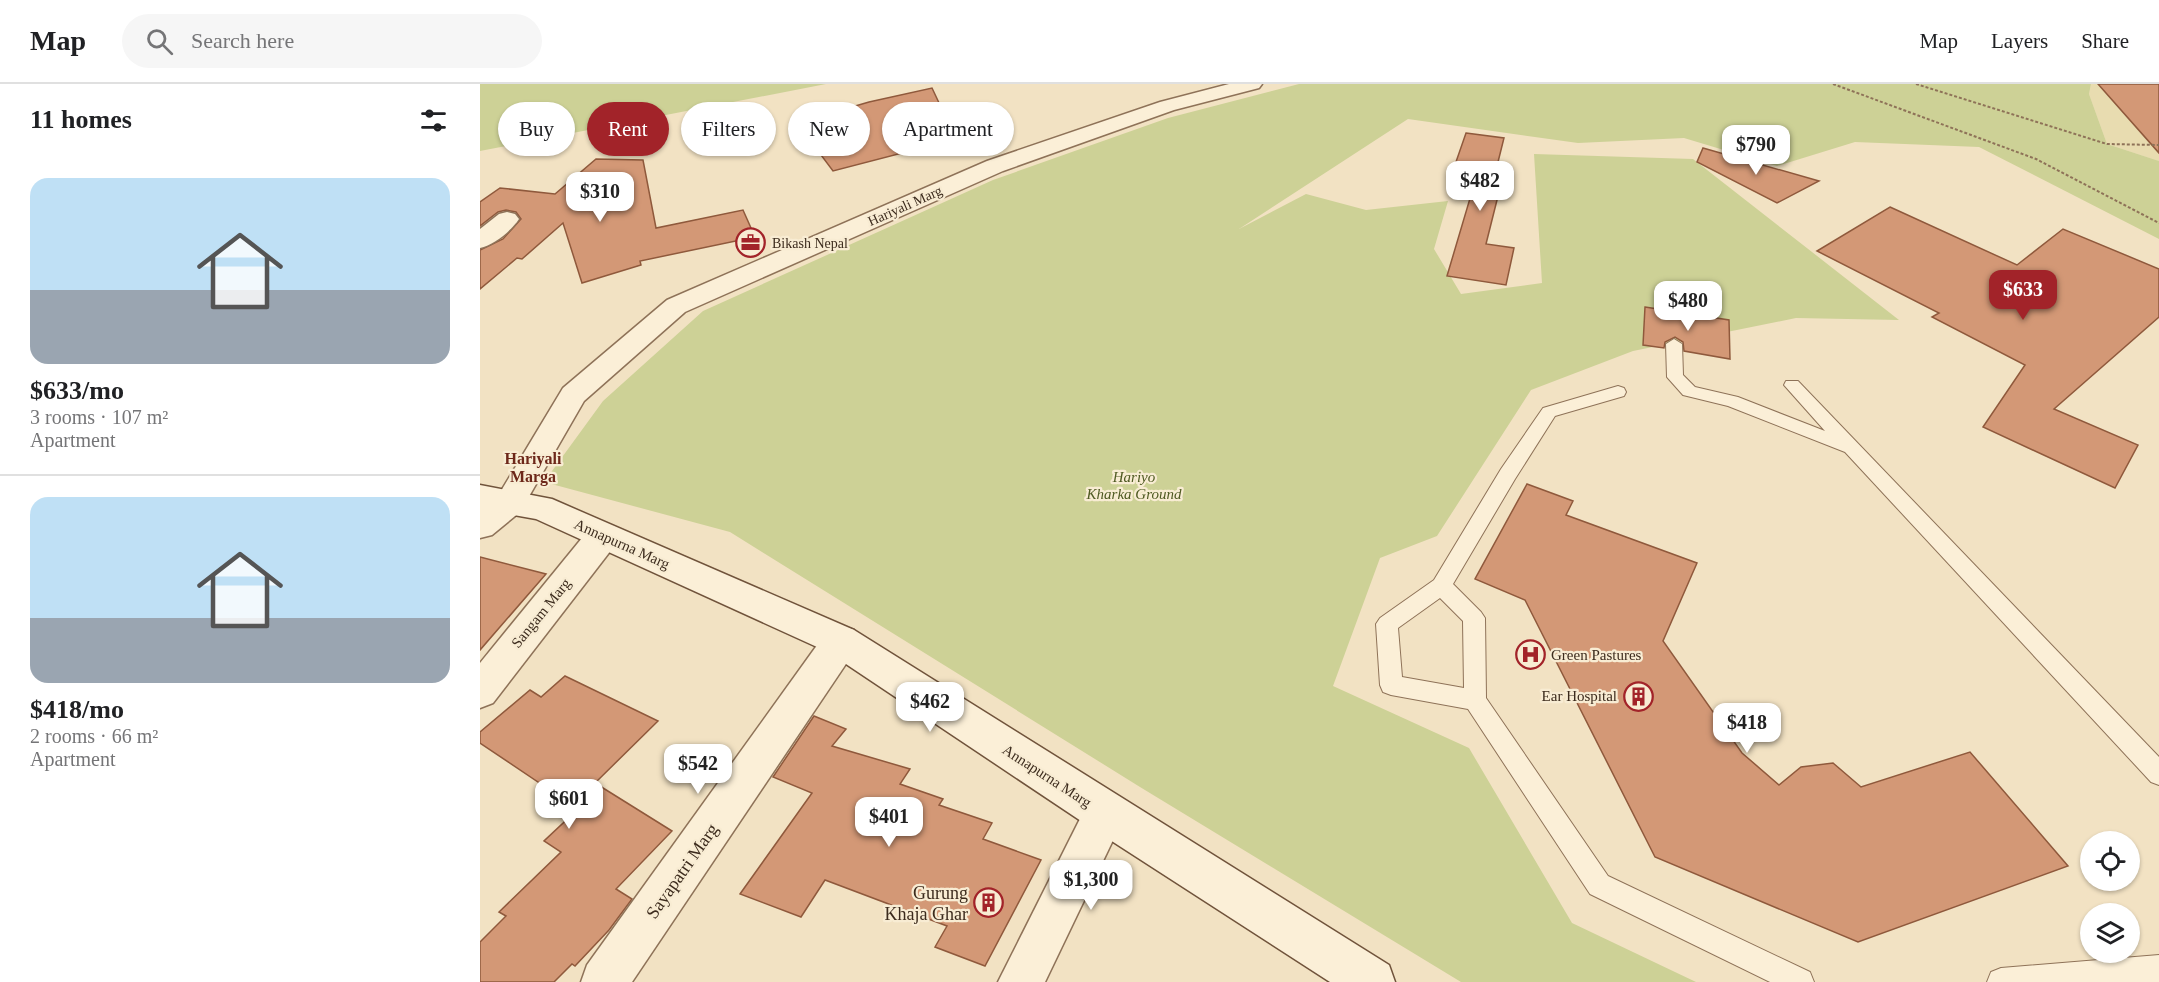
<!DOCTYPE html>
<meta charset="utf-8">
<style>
:root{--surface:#fff;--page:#f6f6f6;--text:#202124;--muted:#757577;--line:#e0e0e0;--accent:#a22329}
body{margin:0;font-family:"Times New Roman",serif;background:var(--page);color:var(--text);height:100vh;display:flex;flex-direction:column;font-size:22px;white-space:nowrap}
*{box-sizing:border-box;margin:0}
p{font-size:20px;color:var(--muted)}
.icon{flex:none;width:33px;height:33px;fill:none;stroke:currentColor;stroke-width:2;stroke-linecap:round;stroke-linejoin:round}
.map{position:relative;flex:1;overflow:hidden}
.side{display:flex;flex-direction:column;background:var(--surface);width:480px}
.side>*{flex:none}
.hud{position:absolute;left:18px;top:18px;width:570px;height:54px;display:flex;gap:12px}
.fabs{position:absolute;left:1600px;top:747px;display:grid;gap:12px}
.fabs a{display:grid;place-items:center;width:60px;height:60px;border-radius:50%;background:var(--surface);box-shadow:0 2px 4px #0004;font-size:30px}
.price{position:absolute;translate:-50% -51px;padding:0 14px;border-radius:12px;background:#fff;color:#222;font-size:20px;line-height:39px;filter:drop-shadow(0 2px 3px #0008)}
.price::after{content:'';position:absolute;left:50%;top:36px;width:18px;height:14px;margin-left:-9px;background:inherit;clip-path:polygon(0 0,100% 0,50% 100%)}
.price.current{background:var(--accent);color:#fff}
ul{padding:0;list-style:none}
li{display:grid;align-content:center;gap:12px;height:318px;padding:0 30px}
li+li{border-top:2px solid var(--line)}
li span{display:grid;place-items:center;height:186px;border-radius:18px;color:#555}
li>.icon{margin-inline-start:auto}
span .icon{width:108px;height:108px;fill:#fffc;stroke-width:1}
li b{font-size:26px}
h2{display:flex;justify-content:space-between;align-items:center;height:72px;padding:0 30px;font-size:26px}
.tag{padding:0 21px;border-radius:27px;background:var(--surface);box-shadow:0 2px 4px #0004;font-size:21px;line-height:54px}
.tag.current{background:var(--accent);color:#fff}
header{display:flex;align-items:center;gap:36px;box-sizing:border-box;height:84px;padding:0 30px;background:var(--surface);border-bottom:2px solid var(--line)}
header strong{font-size:28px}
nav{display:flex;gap:33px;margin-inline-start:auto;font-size:21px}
.search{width:420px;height:54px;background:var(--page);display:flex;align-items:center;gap:15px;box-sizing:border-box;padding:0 21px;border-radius:33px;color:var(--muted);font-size:22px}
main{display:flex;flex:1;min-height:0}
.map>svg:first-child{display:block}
.farmland{fill:#e8dcb0}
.green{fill:#cdd196}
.building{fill:#d39876;stroke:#8f593c;stroke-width:1.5}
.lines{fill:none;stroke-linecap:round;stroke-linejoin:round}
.service-casing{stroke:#8e7258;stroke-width:2}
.minor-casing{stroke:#8e7258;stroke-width:3}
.secondary-casing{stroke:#70533b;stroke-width:3}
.path{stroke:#8e7258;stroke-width:2;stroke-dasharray:3 2;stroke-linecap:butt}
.service{fill:#fbefd7;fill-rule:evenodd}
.minor{fill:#fbefd7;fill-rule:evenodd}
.secondary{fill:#fbefd7;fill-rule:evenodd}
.labels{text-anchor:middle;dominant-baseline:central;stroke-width:4.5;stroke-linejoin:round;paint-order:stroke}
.far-street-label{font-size:14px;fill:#3c2b1d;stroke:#f8ecd3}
.far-poi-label{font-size:14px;fill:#3c2b1d;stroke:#f8ecd3;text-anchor:start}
.park-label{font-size:15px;font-style:italic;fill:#4f5a22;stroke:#f8ecd3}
.street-label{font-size:15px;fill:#3c2b1d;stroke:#f8ecd3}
.poi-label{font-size:15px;fill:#3c2b1d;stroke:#f8ecd3;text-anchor:start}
.neighbourhood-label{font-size:16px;font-weight:bold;fill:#6d2719;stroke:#f8ecd3}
.near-street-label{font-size:18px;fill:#3c2b1d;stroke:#f8ecd3}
.near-poi-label{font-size:18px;fill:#3c2b1d;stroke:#f8ecd3;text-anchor:end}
</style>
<header>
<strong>Map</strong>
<div class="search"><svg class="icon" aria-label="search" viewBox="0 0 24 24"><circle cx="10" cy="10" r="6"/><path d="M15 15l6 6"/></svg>Search here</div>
<nav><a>Map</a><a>Layers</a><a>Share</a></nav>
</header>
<main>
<section class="side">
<h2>11 homes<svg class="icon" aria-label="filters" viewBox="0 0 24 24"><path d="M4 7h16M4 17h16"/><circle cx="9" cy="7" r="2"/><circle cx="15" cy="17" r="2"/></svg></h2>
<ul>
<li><span style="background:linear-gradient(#bfe0f5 60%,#9aa5b1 0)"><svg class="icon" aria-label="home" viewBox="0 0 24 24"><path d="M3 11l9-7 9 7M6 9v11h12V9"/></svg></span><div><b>$633/mo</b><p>3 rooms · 107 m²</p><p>Apartment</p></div></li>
<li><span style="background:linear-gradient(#bfe0f5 65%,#9aa5b1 0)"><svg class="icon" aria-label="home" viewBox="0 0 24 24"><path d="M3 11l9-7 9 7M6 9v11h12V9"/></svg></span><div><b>$418/mo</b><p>2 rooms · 66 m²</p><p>Apartment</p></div></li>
</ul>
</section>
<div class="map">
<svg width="1679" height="898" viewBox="0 0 1679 898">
<rect width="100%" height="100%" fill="#f2e2c3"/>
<path class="farmland" d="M1611 0H1670L1679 2V77L1627 60 1609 10Z"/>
<g class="green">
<path d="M0 0H346L0 67Z"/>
<path d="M819 0H1611L1609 10 1627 60 1679 77V155L1499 63 1375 58 1297 82 1204 54 1098 59 928 35 759 145 826 110 886 126 968 117 954 165 981 210 1062 199 1054 70 1213 75 1419 236 1316 234 1153 267 1051 306 957 452 900 474 853 602 989 664 1092 839 1216 898H981L660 703 250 448 64 398 123 317 223 227 513 96 688 34Z"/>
</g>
<g class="building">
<path d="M1618 0H1679V69Z"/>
<path d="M452 4 476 55 353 87 317 39 389 18Z"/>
<path d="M986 49 1024 54 1017 82 1025 84 1006 160 1034 164 1026 201 967 192 994 101 969 98Z"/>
<path d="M1223 64 1339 97 1297 119 1217 78Z"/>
<path d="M116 75 163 76 176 144 263 126 275 153 160 177 161 181 102 199 83 139 42 175 37 174 0 205V166L23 155 41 135 36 128 26 126 18 128 0 142V118L20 104 75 110Z"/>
<path d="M1410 123 1537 181 1583 145 1679 185V233L1574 325 1658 361 1635 404 1503 343 1545 281 1452 233 1459 229 1337 167Z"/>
<path d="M1165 223 1249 236 1250 275 1204 267 1203 258 1195 253 1185 258 1184 264 1163 261Z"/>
<path d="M1047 400 1093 417 1086 431 1217 479 1183 557 1262 669 1299 701 1321 683 1353 679 1381 703 1490 668 1588 782 1378 858 1175 773 1045 516 995 495Z"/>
<path d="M0 473 66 490 0 566Z"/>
<path d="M85 592 178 637 115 699 192 747 136 805 152 815 129 846 95 882 92 880 74 898H0V858L26 832 19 828 81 768 64 757 98 725 0 659V648L50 606 61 613Z"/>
<path d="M334 632 366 645 352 662 430 685 420 700 463 715 459 721 512 739 503 755 561 776 505 882 455 863 467 842 345 796 321 833 260 810 332 709 293 693Z"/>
</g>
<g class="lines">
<defs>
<g id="service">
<path d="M1194 255 1202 260 1203 291 1215 303 1258 313 1345 347 1304 301 1306 297H1318L1679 673V701L1671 698 1365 368 1248 322 1203 311 1187 293 1186 260Z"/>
<path d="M1138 302 1144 304 1146 308 1144 312 1075 332 1035 395 973 500 1001 528 1005 534 1006 614 1128 792 1330 888 1334 898H1290L1110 810 988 625 911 611 903 608 900 601 896 540 900 534 954 496 1021 385 1063 324ZM960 514 983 537 984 604 922 593 918 544Z"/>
<path d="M1679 871V898H1507L1511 888 1521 884Z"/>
</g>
<g id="minor">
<path d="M749 0H782L779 4 694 26 523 87 205 228 104 317 40 428 12 451 0 454V425L18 412 83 304 187 216 507 77 680 18Z"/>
<path d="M27 128 35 130 39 135C31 147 14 161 0 164V145L19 130Z"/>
<path d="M123 439 135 443 140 452 135 461 13 619 0 624V579L111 443Z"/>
<path d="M361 542 374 546 379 557 374 568 152 898H101L107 881 348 546Z"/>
<path d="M625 709 640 715 646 729 565 898H518L610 715Z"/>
</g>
<path id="secondary" d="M0 401 72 415 374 546 909 881 915 898H850L610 743 348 568 56 435 0 425Z"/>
</defs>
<use href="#service" class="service-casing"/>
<use href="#minor" class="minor-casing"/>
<use href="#secondary" class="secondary-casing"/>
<g class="path">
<path d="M1353 0 1556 75 1679 139"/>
<path d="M1436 0 1627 60 1679 61"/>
</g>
<use href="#service" class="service"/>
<use href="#minor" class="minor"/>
<use href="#secondary" class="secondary"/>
</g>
<defs>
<symbol id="office-ring" viewBox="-11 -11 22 22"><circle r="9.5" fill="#f8ecd3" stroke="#a22329" stroke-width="1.5"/><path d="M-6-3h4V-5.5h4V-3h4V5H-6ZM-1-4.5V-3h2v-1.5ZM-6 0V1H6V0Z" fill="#a22329"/></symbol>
<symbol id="hospital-ring" viewBox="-11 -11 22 22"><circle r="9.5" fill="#f8ecd3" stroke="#a22329" stroke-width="1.5"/><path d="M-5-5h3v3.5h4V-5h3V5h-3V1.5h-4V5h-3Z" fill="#a22329"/></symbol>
<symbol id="building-ring" viewBox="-11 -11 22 22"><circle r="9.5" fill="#f8ecd3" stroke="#a22329" stroke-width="1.5"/><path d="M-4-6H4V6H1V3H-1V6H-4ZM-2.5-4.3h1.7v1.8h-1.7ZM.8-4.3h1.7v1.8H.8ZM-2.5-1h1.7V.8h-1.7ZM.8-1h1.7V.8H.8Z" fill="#a22329"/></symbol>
</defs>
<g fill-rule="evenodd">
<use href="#office-ring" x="254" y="142" width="33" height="33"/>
<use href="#hospital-ring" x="1034" y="554" width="33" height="33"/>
<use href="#building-ring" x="1142" y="596" width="33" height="33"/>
<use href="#building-ring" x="492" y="802" width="33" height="33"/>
</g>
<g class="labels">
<g class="far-street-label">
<text transform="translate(425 122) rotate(-24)">Hariyali Marg</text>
</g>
<g class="far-poi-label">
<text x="292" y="159">Bikash Nepal</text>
</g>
<g class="park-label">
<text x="654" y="393">Hariyo<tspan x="654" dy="17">Kharka Ground</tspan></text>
</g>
<g class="street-label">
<text transform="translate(142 460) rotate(24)">Annapurna Marg</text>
<text transform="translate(61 529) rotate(-51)">Sangam Marg</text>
<text transform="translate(567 692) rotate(33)">Annapurna Marg</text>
</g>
<g class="poi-label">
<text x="1071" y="571">Green Pastures</text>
<text x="1137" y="612" text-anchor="end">Ear Hospital</text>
</g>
<g class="neighbourhood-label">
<text x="53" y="374">Hariyali<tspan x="53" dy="18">Marga</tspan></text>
</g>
<g class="near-street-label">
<text transform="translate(202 787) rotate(-55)">Sayapatri Marg</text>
</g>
<g class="near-poi-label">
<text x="488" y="809">Gurung<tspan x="488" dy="21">Khaja Ghar</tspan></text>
</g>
</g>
</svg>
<div class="fabs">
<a><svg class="icon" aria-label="locate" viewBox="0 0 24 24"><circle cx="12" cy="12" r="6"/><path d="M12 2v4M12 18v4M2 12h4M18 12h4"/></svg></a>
<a><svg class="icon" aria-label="layers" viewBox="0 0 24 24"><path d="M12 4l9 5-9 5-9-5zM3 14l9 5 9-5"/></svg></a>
</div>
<b class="price" style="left:1276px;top:92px">$790</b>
<b class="price" style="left:1000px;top:128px">$482</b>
<b class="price" style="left:120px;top:139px">$310</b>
<b class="price current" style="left:1543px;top:237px">$633</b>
<b class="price" style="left:1208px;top:248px">$480</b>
<b class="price" style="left:450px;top:649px">$462</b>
<b class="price" style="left:1267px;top:670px">$418</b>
<b class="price" style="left:218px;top:711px">$542</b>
<b class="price" style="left:89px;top:746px">$601</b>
<b class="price" style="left:409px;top:764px">$401</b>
<b class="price" style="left:611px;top:827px">$1,300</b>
<div class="hud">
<a class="tag">Buy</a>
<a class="tag current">Rent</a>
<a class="tag">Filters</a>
<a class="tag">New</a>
<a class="tag">Apartment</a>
</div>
</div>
</main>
